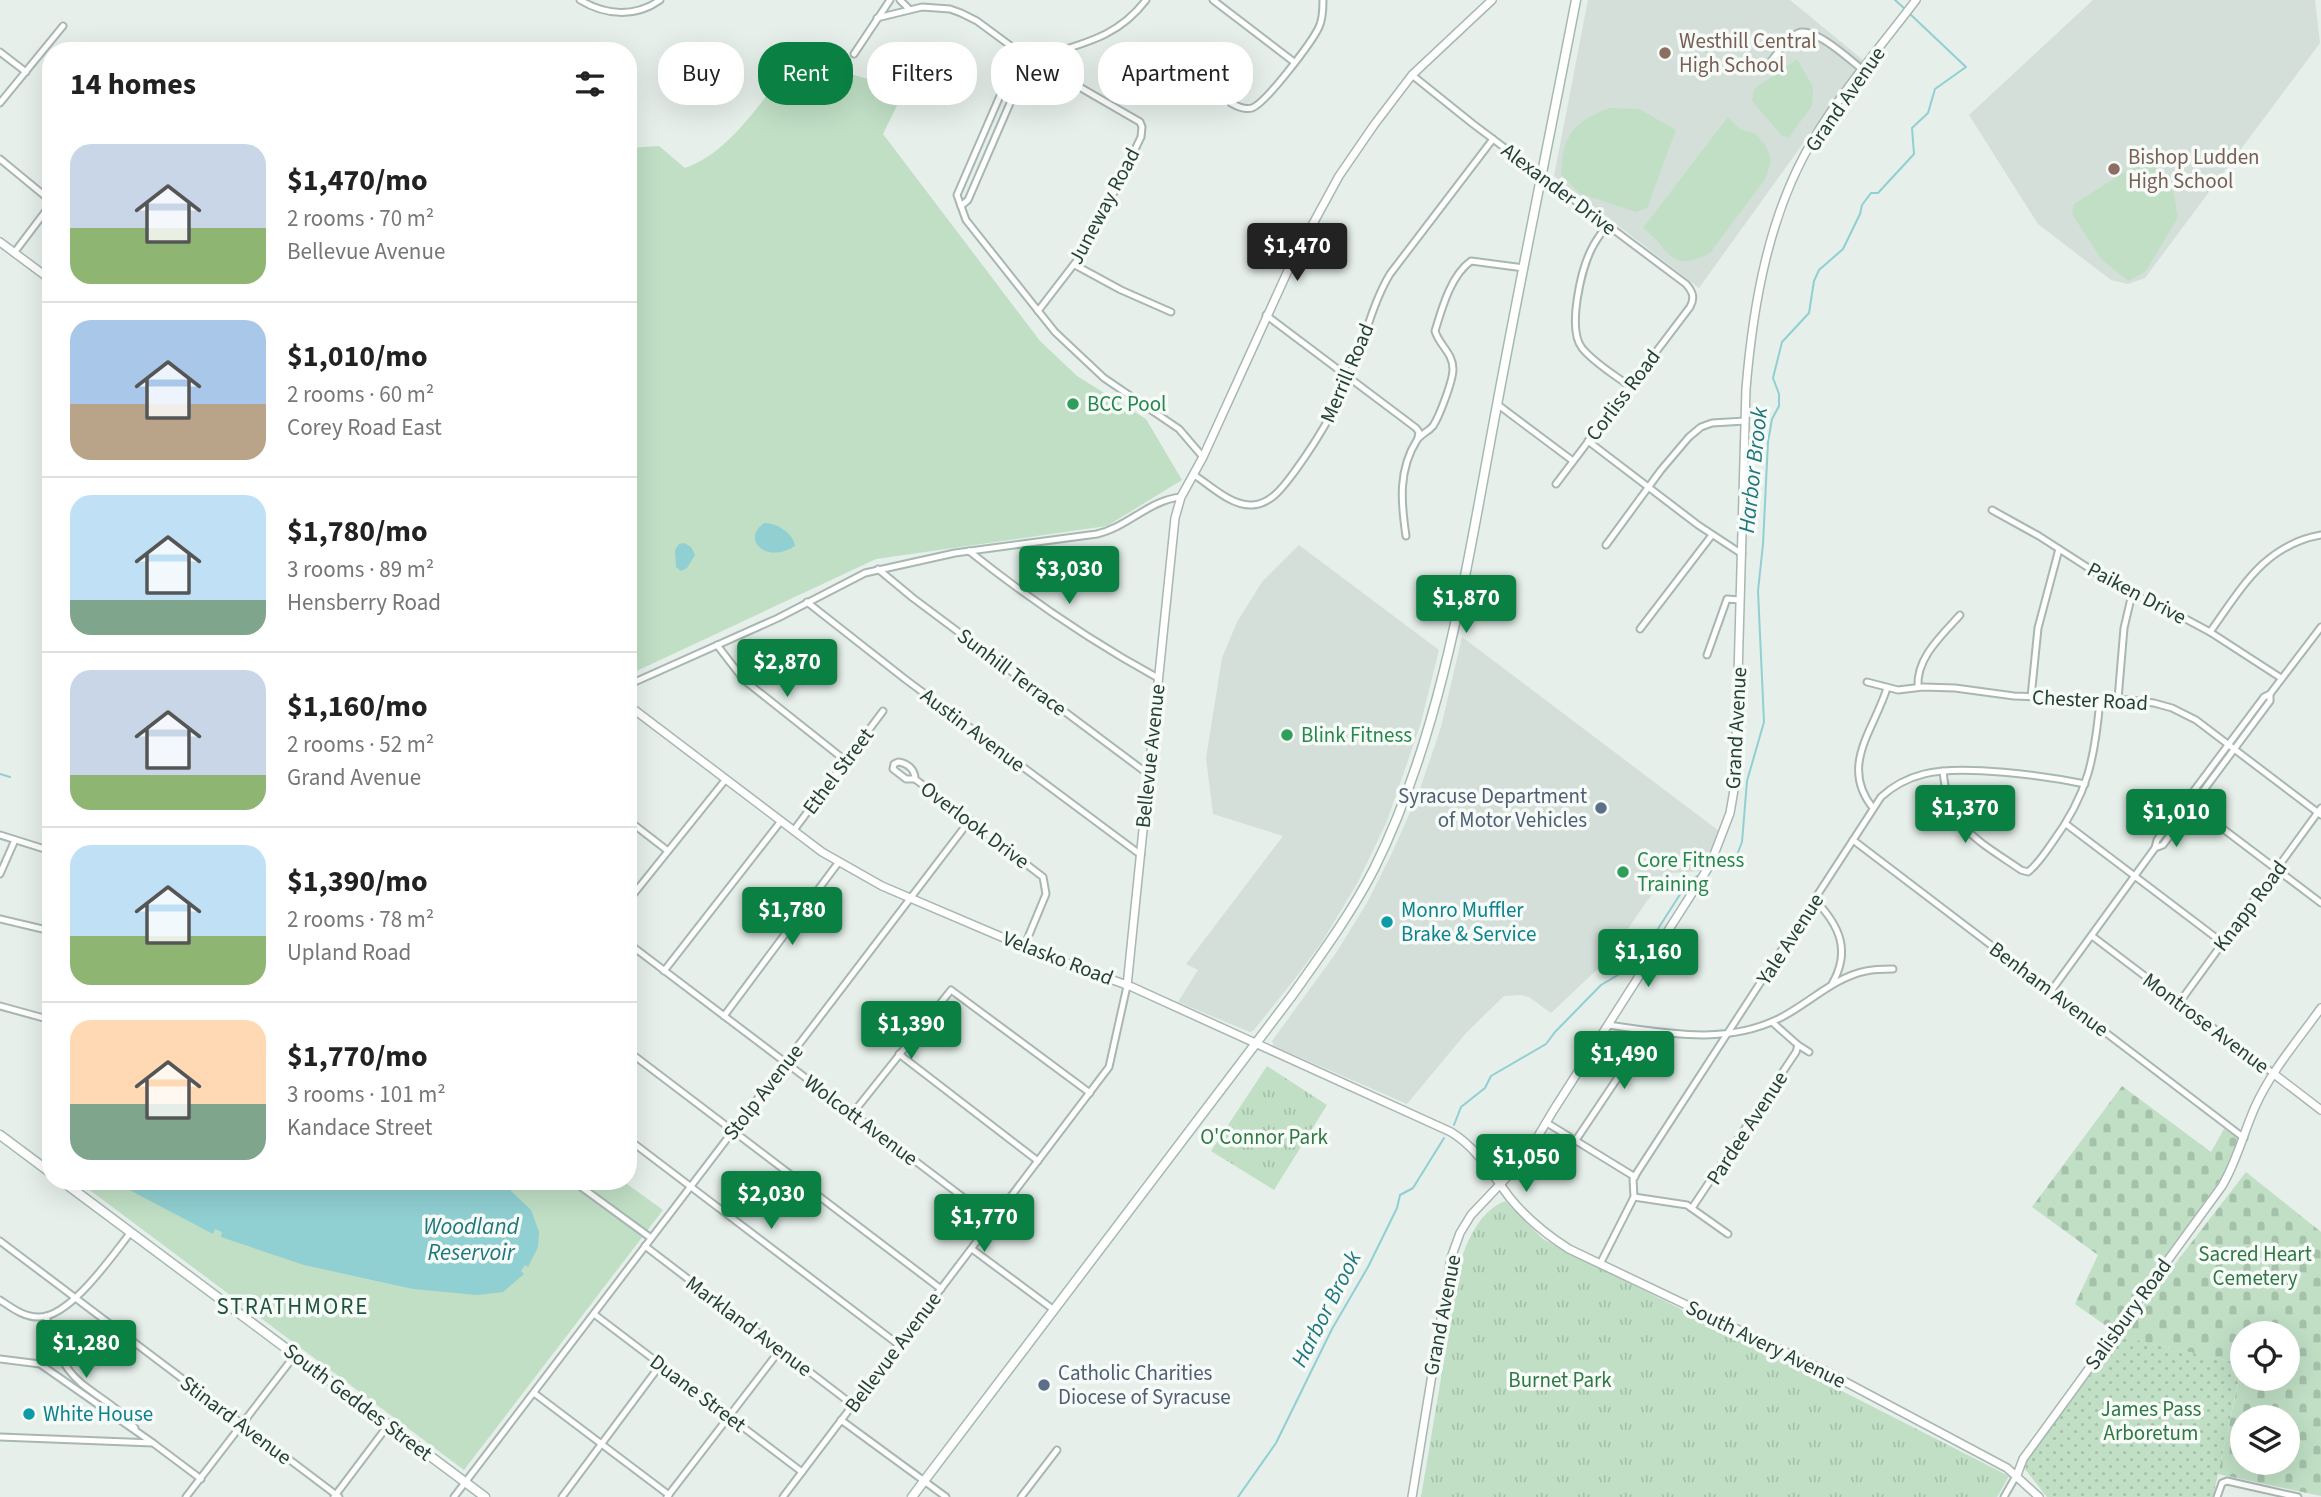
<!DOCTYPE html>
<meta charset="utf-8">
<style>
:root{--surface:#fff;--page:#f2f2f2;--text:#222;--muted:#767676;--line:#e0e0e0;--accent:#0b8043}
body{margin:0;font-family:"Source Sans 3",sans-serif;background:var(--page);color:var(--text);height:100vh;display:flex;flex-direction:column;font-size:26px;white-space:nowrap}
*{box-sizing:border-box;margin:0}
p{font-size:23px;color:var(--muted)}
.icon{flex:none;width:38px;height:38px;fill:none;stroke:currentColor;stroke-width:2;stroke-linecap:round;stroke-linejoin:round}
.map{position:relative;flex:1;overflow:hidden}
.drawer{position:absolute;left:42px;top:42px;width:595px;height:1148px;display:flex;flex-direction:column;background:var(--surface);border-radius:28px;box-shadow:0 7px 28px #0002}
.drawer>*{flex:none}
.banner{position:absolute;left:658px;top:42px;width:665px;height:63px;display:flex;gap:14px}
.buttons{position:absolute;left:2230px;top:1321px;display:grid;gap:14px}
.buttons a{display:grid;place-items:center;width:70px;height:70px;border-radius:50%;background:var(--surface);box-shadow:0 7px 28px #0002;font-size:35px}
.price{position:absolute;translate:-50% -60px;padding:0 16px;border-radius:7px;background:var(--accent);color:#fff;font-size:23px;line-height:46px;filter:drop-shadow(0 2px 4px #0008)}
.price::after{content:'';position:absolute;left:50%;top:42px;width:21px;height:16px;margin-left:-10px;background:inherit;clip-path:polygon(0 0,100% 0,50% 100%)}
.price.active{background:#222;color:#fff}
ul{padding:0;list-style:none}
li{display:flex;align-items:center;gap:21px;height:175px;padding:0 28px}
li+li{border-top:2px solid var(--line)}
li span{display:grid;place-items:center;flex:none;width:196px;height:140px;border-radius:21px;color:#555}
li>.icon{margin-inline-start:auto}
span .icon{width:84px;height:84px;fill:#fffc;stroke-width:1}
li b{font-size:30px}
h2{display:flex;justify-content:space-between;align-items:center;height:84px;padding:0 28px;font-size:30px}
.chip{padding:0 24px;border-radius:28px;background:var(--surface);box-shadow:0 7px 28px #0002;font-size:24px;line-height:63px}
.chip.active{background:var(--accent);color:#fff}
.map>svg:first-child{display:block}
.built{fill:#d4dfd9}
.grass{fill:#c0dfc5}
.cemetery{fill:url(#cemetery-stones);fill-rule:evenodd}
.park{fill:url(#park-tufts)}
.garden{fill:url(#garden-dots)}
.water{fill:#90cfd2}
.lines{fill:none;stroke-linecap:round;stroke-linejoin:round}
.stream{stroke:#90cfd2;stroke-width:2}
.minor-casing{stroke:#a8b7b1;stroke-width:9}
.tertiary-casing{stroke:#a8b7b1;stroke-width:10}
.secondary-casing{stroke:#a4bab1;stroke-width:11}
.minor{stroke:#fff;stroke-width:5}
.tertiary{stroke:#fff;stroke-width:7}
.secondary{stroke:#fff;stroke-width:8}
.education-dot{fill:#8d6e63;stroke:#f7fbf8;stroke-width:2.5}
.leisure-dot{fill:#2e9e5b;stroke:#f7fbf8;stroke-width:2.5}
.service-dot{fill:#5c6f8a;stroke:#f7fbf8;stroke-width:2.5}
.culture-dot{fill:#0f9aa8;stroke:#f7fbf8;stroke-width:2.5}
.labels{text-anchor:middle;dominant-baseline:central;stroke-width:7;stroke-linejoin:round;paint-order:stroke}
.education-label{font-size:21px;fill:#785e54;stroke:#f7fbf8;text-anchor:start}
.street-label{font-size:21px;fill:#254137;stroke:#f7fbf8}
.leisure-label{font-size:21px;fill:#27864d;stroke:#f7fbf8;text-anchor:start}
.service-label{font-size:21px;fill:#4e5e75;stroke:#f7fbf8;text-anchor:end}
.culture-label{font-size:21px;fill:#0d838f;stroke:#f7fbf8;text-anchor:start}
.park-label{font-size:21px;fill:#2f7844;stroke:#f7fbf8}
.water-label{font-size:23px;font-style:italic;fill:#1f777d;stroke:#f7fbf8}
.neighbourhood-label{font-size:23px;letter-spacing:2px;fill:#205342;stroke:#f7fbf8}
</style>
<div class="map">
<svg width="2321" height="1497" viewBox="0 0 2321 1497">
<defs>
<pattern id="cemetery-stones" width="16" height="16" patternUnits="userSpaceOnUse" patternTransform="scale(1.75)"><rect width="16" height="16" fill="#c0dfc5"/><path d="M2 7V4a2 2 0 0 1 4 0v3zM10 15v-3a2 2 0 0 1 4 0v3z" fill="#a5c1aa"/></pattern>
<pattern id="park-tufts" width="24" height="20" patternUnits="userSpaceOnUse" patternTransform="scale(1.75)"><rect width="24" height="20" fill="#c0dfc5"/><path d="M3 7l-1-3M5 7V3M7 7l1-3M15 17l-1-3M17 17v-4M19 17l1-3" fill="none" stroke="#a5c1aa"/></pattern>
<pattern id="garden-dots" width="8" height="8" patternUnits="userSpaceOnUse" patternTransform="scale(1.75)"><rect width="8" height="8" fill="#c0dfc5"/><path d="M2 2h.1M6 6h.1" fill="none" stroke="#a5c1aa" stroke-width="1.8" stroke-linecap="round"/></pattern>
</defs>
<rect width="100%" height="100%" fill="#e6efea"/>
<g class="built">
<path d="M1588 0H1790L1863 60 1699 288 1554 176Z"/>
<path d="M2093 0H2315L2320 43 2145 278 2128 284 2111 280 2038 224 1969 115Z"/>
<path d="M1299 545 1439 650 1420 726 1387 821 1358 882 1322 942 1297 976 1254 1030 1250 1032 1178 1002 1198 970 1186 964 1283 836 1213 814 1206 758 1222 658 1237 622 1262 582Z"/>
<path d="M1462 637 1719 831 1702 871 1671 873 1647 901 1605 962 1551 1013 1529 997 1521 995 1504 996 1466 1033 1407 1104 1274 1046 1272 1041 1336 953 1368 901 1392 853 1419 792 1441 727Z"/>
</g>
<g class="grass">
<path d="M899 53 910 57 914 71 883 134 1040 341 1077 376 1146 419 1182 480 1107 526 876 559 628 675V148L659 146 685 168C731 153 766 95 795 57L871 80Z"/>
<path d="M1797 59 1813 87 1812 106 1789 137 1782 136 1752 101 1754 89Z"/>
<path d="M1610 108 1639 109 1676 130 1647 208 1636 212 1579 193 1561 175C1563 135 1572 122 1610 108Z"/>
<path d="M1728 117 1740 129 1756 134 1766 146 1771 160 1766 178 1710 253C1668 275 1670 247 1643 228Z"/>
<path d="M2142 161C2174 176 2172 186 2178 217L2146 271 2129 281 2102 260 2072 214 2074 204Z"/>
<path d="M86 1181H623L663 1210 464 1470 87 1188Z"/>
</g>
<g class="cemetery">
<path d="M2122 1086 2211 1152 2224 1129 2238 1138 2228 1169 2112 1330 2075 1304 2098 1255 2032 1207Z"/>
<path d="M2246 1172 2321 1232V1496L2218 1474 2242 1366V1379H2287V1334H2242V1364L2126 1338 2124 1330ZM2242 1418H2287V1463H2242Z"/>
</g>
<g class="park">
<path d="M1267 1066 1327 1105 1274 1190 1211 1151Z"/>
<path d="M1505 1201 1543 1239 2009 1476 1997 1497H1421L1461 1260C1469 1236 1481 1211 1505 1201Z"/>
</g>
<path class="garden" d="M2124 1330 2127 1338 2242 1364 2213 1497H2047L2025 1469 2027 1459Z"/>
<g class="water">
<path d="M764 523C777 523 793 533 795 546 768 564 740 541 764 523Z"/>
<path d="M684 543 691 547 695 555 687 568 681 571 676 567 675 550 679 544Z"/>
<path d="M120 1181H365L404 1186H492L509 1189 531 1210 539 1232 538 1247 528 1267 525 1265 521 1271 524 1274 503 1292 477 1295 413 1289 304 1265 221 1237 222 1232 215 1229 213 1234 122 1186Z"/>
</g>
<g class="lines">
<g class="stream">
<path d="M1895 0 1905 9"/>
<path d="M0 774 10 777"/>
<path d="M1718 867 1737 855 1742 842 1747 781 1764 722 1758 591 1763 544 1768 442 1772 419 1779 406V394L1773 378 1782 342 1809 313 1814 281 1819 270 1843 249 1860 214 1862 205 1871 193H1878L1914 154 1912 128 1928 113 1935 89 1966 67 1909 13"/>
<path d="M1454 1125 1461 1107 1485 1088 1491 1076 1546 1044 1555 1032 1601 985 1618 975 1645 949 1688 882 1699 875"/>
<path d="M1238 1497 1276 1443 1332 1329 1368 1267 1397 1208 1400 1195 1413 1188 1444 1138"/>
</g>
<defs>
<g id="minor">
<path d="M580 0C605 15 635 18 660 0"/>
<path d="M900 0 908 8"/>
<path d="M1213 0 1294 62"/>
<path d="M877 18 922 7 950 9 961 13 977 21 1019 52 1140 122 1142 127 1141 137 1088 246 1038 311"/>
<path d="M170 51 172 48"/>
<path d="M0 52 26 72"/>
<path d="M1019 52 957 195 966 220 1055 332 1104 378 1179 429 1203 457"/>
<path d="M854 54 890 0"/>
<path d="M1764 70C1774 59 1784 40 1798 33 1814 26 1850 60 1863 70"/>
<path d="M1412 75 1473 124 1686 284C1693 292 1695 298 1690 307L1556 484"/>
<path d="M0 103 63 26"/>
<path d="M1231 103C1238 107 1245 110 1252 108 1266 103 1312 42 1319 27 1323 19 1323 9 1323 0"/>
<path d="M0 159 51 201"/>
<path d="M961 206 968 200 1027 64 1032 60C1076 44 1115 41 1146 0"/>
<path d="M1607 225C1602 232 1596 240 1592 248 1581 269 1567 329 1582 348 1594 363 1615 375 1629 386"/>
<path d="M14 253 51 204"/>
<path d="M1075 265 1121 290 1171 312"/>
<path d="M1266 315 1416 428 1419 432 1418 438"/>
<path d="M1497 404 1573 461"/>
<path d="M1588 441 1698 525 1742 554"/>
<path d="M1194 475C1210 485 1230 505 1250 505 1270 506 1284 486 1295 471 1322 434 1343 397 1358 354 1368 327 1375 299 1390 274L1493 139"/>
<path d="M1992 510 2039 536 2118 587 2184 618 2210 632 2281 678"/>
<path d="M1406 536C1401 502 1398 470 1417 440 1421 434 1428 432 1433 426 1439 417 1453 381 1453 369 1453 353 1439 345 1435 331 1442 308 1451 275 1471 261L1524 268"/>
<path d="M1606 545 1661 470 1689 437 1701 427 1712 423 1745 421"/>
<path d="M969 551C1028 598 1092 642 1158 678"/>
<path d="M878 569 913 598 1148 774"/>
<path d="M807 602 905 679 1141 855"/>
<path d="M1640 629 1712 535"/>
<path d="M2210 632C2241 589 2264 545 2321 535"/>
<path d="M717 645 744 680 846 761"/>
<path d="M1707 655 1727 599 1740 600"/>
<path d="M1867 682 1898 690 1923 687 1955 688 2014 696 2130 700 2154 703 2172 708 2196 720 2321 815"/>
<path d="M628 685 778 618 865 573 955 553 1097 534C1128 527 1149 500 1181 497"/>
<path d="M1918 687C1916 658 1942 635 1960 615"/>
<path d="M2031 697 2038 628 2059 549"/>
<path d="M2118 699 2124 628 2132 594"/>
<path d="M898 762C907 763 915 769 915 779H906L893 769 894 764Z"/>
<path d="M1943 771C1948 828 1979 841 2021 870L2028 872C2038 864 2045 853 2052 843 2088 794 2095 758 2100 699"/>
<path d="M915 779 1043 877 1046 894 1024 947"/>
<path d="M2189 803 2321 903"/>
<path d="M1873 808C1839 766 1874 730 1887 688"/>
<path d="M628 820 668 851"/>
<path d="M2066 824 2223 943"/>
<path d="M794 830 883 711"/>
<path d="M0 835 51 851"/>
<path d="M1853 840 2244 1138"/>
<path d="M2155 848 2157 840 2264 697 2270 694 2321 627"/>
<path d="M0 874 15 840"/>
<path d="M1815 900C1840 926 1851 951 1832 984"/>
<path d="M628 901 726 779"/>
<path d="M0 919 51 931"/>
<path d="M2092 936 2274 1074"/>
<path d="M628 943 993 1220"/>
<path d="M664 971 781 821"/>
<path d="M2051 991 2155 848 2163 845 2270 701V694"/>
<path d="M2179 1003 2321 808"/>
<path d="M0 1006 51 1020"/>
<path d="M724 1016 838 863"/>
<path d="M1772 1022 1798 1045 1809 1052"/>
<path d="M1608 1025C1666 1033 1727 1046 1782 1017 1809 1003 1835 977 1866 971 1875 969 1884 969 1893 969"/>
<path d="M628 1051 941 1289"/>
<path d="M899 1054 1038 1161"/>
<path d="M853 1113 951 990 1090 1093"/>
<path d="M1547 1123 1635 1177"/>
<path d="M628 1139 899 1345"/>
<path d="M1576 1140 1649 1031"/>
<path d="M573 1181 651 1238"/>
<path d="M1634 1197 1687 1205 1728 1234"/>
<path d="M1692 1208 1796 1052 1798 1045"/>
<path d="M0 1241 339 1497"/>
<path d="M645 1246 853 1405"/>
<path d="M972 1249 1054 1310"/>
<path d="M1600 1264 1634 1197 1633 1179 1638 1171 1881 797C1893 786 1908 778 1924 774 1962 764 2045 776 2085 784"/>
<path d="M0 1300C12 1308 25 1318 40 1317 71 1316 112 1256 131 1232"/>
<path d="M594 1314 802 1472"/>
<path d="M46 1316C53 1342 60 1365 81 1383 99 1398 120 1408 135 1428"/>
<path d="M0 1359 40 1364 153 1443"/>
<path d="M534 1393 669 1495"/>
<path d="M841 1420 946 1497"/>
<path d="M0 1437 153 1443 201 1479"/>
<path d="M186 1497 295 1355"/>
<path d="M334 1497 389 1424"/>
<path d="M454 1497 970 820"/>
<path d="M562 1497 661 1364"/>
<path d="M667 1497 780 1350"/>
<path d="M783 1497 1109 1067 1127 986"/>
<path d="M1021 1497 1057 1450"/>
<path d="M2004 1497 2016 1476"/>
<path d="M2217 1497 2222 1483 2227 1481 2298 1497"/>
</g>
<g id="tertiary">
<path d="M0 242 51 280"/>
<path d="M628 705 822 852 882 886 1039 953 1132 987 1451 1132C1477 1148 1492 1174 1510 1198 1527 1219 1547 1235 1569 1249L1823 1370 2007 1468 2039 1497"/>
<path d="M1127 986 1175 518 1181 497 1203 457 1291 264 1339 176 1374 125 1412 75 1492 0"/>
<path d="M2274 1074 2321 1110"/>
<path d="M2017 1475 2023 1459 2222 1186C2237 1161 2243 1134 2255 1107 2271 1071 2299 1039 2321 1008"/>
<path d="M1412 1497 1451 1258 1460 1233 1471 1215 1525 1158 1553 1111 1710 865 1730 813 1735 784 1746 389C1753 304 1769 212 1814 138 1843 90 1882 45 1916 0"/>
</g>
<g id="secondary">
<path d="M0 1135 51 1173"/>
<path d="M62 1181 485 1497"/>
<path d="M912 1497 1291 997C1320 956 1351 914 1374 869 1444 729 1468 558 1497 405 1522 270 1550 135 1576 0"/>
</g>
</defs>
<use href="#minor" class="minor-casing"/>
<use href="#tertiary" class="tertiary-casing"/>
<use href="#secondary" class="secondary-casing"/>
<use href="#minor" class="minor"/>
<use href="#tertiary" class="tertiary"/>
<use href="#secondary" class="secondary"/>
</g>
<g class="education-dot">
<circle cx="1665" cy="53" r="7"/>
<circle cx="2114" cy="169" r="7"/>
</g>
<g class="leisure-dot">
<circle cx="1073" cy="404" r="7"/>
<circle cx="1287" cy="735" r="7"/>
<circle cx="1623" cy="872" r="7"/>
</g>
<g class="service-dot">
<circle cx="1601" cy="808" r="7"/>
<circle cx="1044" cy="1385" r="7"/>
</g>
<g class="culture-dot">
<circle cx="1387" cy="922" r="7"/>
<circle cx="29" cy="1414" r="7"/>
</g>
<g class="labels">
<g class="education-label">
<text x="1679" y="41">Westhill Central<tspan x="1679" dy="24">High School</tspan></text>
<text x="2128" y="157">Bishop Ludden<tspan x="2128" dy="24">High School</tspan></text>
</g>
<g class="street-label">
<text transform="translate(1845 99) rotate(-55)">Grand Avenue</text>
<text transform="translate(1559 189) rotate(37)">Alexander Drive</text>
<text transform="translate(1104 206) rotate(-62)">Juneway Road</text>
<text transform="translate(1347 373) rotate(-67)">Merrill Road</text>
<text transform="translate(1623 395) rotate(-53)">Corliss Road</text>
<text transform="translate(2137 593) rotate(28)">Paiken Drive</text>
<text transform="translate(1012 672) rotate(37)">Sunhill Terrace</text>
<text transform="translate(2090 700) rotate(3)">Chester Road</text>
<text transform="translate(1736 728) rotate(-87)">Grand Avenue</text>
<text transform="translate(973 730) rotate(37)">Austin Avenue</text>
<text transform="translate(1150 756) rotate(-84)">Bellevue Avenue</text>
<text transform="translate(838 771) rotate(-53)">Ethel Street</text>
<text transform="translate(975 825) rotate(37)">Overlook Drive</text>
<text transform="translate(2250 906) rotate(-53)">Knapp Road</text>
<text transform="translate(1790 939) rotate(-57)">Yale Avenue</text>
<text transform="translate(1058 958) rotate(21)">Velasko Road</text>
<text transform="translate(2049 989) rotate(37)">Benham Avenue</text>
<text transform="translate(2206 1023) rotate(37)">Montrose Avenue</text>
<text transform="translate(763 1092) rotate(-52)">Stolp Avenue</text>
<text transform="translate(861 1120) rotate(37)">Wolcott Avenue</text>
<text transform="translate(1747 1128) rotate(-57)">Pardee Avenue</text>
<text transform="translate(2128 1314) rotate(-54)">Salisbury Road</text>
<text transform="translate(1442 1315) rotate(-79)">Grand Avenue</text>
<text transform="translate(749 1326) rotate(37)">Markland Avenue</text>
<text transform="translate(1766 1344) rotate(26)">South Avery Avenue</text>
<text transform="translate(893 1352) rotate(-53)">Bellevue Avenue</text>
<text transform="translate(698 1393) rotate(37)">Duane Street</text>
<text transform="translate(358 1402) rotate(37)">South Geddes Street</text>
<text transform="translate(236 1420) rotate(37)">Stinard Avenue</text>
</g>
<g class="leisure-label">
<text x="1087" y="404">BCC Pool</text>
<text x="1301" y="735">Blink Fitness</text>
<text x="1637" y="860">Core Fitness<tspan x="1637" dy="24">Training</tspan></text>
</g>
<g class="service-label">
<text x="1587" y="796">Syracuse Department<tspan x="1587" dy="24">of Motor Vehicles</tspan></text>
<text x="1058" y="1373" text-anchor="start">Catholic Charities<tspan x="1058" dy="24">Diocese of Syracuse</tspan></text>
</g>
<g class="culture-label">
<text x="1401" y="910">Monro Muffler<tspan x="1401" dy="24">Brake &amp; Service</tspan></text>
<text x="43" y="1414">White House</text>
</g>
<g class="park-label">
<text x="1264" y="1137">O'Connor Park</text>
<text x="2255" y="1254">Sacred Heart<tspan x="2255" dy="24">Cemetery</tspan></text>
<text x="1560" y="1380">Burnet Park</text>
<text x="2151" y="1409">James Pass<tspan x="2151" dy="24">Arboretum</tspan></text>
</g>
<g class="water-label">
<text transform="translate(1753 470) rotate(-84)">Harbor Brook</text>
<text x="471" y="1226">Woodland<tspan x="471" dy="26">Reservoir</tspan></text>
<text transform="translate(1326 1309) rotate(-63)">Harbor Brook</text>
</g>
<g class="neighbourhood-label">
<text x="293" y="1306">STRATHMORE</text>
</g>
</g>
</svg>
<div class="buttons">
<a><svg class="icon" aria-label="locate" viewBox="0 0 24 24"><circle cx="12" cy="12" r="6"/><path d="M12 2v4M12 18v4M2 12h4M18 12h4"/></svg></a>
<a><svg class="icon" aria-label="layers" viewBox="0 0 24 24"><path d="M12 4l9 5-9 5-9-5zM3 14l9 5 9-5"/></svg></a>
</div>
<b class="price active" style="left:1297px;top:283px">$1,470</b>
<b class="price" style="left:1069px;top:606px">$3,030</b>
<b class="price" style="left:1466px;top:635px">$1,870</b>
<b class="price" style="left:787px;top:699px">$2,870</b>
<b class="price" style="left:1965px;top:845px">$1,370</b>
<b class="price" style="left:2176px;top:849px">$1,010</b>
<b class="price" style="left:792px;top:947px">$1,780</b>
<b class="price" style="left:1648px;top:989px">$1,160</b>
<b class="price" style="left:911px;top:1061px">$1,390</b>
<b class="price" style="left:1624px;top:1091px">$1,490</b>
<b class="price" style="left:1526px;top:1194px">$1,050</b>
<b class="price" style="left:771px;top:1231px">$2,030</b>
<b class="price" style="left:984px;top:1254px">$1,770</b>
<b class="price" style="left:86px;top:1380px">$1,280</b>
<div class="banner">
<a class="chip">Buy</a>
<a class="chip active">Rent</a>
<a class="chip">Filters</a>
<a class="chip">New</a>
<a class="chip">Apartment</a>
</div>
<section class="drawer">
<h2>14 homes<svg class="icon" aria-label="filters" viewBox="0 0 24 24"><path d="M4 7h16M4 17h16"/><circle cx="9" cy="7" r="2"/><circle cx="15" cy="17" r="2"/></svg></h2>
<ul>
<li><span style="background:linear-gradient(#c9d6e8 60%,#8fb573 0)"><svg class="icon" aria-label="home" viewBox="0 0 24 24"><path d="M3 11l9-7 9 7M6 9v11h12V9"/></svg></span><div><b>$1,470/mo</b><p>2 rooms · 70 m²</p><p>Bellevue Avenue</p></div></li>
<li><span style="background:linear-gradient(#a9c7e8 60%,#b9a48a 0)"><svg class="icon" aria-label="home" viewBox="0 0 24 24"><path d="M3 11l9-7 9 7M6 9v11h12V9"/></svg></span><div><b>$1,010/mo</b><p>2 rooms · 60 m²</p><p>Corey Road East</p></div></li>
<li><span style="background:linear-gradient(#bfe0f5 75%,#7fa58c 0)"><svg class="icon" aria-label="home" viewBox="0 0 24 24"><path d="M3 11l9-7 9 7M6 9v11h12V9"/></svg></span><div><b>$1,780/mo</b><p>3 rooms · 89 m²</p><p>Hensberry Road</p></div></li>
<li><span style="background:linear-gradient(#c9d6e8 75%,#8fb573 0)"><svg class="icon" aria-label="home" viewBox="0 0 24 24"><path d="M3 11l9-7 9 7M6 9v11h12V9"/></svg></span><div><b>$1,160/mo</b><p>2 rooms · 52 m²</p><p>Grand Avenue</p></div></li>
<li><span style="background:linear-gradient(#bfe0f5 65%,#8fb573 0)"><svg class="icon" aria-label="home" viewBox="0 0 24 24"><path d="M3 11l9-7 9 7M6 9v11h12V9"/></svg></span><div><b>$1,390/mo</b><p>2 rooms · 78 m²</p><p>Upland Road</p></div></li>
<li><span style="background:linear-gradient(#ffd9b3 60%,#7fa58c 0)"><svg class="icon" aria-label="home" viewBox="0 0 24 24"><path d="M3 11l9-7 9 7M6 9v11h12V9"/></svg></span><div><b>$1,770/mo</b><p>3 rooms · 101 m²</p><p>Kandace Street</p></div></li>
</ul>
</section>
</div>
